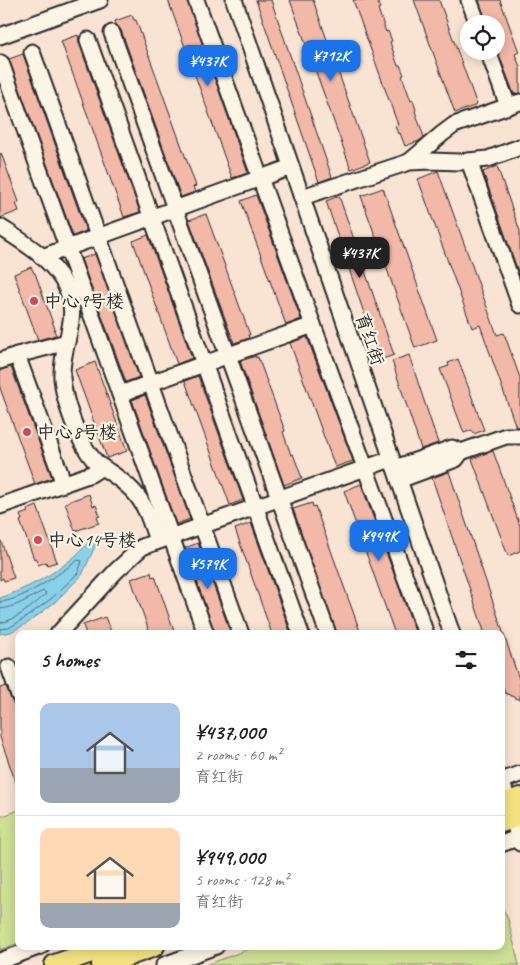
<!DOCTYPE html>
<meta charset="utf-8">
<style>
:root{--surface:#fff;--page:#f6f6f6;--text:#202124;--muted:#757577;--line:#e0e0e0;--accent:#1a73e8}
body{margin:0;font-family:Caveat,"LXGW WenKai TC",sans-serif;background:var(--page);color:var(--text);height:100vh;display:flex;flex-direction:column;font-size:19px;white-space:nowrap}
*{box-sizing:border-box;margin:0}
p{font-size:16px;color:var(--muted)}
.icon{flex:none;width:28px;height:28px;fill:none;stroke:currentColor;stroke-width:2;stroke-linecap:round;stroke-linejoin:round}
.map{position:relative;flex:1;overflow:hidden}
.details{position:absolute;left:15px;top:630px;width:490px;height:320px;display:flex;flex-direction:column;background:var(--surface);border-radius:10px;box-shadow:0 2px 12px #0003}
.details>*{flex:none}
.tools{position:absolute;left:460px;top:15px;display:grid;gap:10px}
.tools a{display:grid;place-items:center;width:45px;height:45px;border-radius:50%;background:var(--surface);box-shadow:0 2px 12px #0003;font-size:25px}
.price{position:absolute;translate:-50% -42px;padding:0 11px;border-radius:10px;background:var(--accent);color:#fff;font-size:16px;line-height:32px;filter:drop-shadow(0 1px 2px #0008)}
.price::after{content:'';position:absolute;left:50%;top:30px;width:15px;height:11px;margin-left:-8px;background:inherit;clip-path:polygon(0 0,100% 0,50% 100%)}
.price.current{background:#222;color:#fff}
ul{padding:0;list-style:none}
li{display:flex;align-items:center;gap:15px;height:125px;padding:0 25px}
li+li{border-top:1px solid var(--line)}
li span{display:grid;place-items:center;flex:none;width:140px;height:100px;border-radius:10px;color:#555}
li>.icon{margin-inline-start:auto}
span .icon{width:60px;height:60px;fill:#fffc;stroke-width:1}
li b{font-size:21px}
h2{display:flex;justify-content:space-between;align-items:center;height:60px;padding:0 25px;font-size:21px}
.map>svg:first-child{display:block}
.green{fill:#cde094;stroke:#7c8660}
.water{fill:#88d1e8;stroke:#638f9c}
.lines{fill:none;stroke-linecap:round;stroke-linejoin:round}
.shore{stroke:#506d77;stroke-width:1}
.building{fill:#f2b9a9;stroke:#2b2b2b}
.minor-casing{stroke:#2b2b2b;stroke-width:19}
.major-casing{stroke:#2b2b2b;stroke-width:24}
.minor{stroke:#fcf5e5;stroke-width:15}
.major{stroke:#f5e382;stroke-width:20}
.poi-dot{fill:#d1495b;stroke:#fcf5e5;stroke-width:2}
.labels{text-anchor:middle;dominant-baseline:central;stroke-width:4.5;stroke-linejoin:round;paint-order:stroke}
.poi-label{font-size:18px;fill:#2b2b2b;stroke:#fcf5e5;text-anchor:start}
.street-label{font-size:18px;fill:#2b2b2b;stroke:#fcf5e5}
</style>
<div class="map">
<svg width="520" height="965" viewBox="0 0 520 965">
<rect width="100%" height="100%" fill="#f9e3d3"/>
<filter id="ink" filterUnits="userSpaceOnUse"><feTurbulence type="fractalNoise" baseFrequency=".02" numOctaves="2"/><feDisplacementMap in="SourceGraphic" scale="10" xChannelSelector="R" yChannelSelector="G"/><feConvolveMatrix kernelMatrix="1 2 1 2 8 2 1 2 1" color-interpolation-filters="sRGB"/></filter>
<g filter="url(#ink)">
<g class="green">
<path d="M19 810V943L0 950V817Z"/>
<path d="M501 905 508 919 519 965H206L257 946H501Z"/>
</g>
<path class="water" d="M93 537 97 542 82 575 55 602 28 623 11 632 0 634V598C26 589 53 575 74 557 81 551 87 544 93 537Z"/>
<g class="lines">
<g class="shore">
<path d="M0 602C24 600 59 574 78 560L82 561 78 573 52 598 25 618 9 628 0 629"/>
<path d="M0 609C15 608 29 598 43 591L46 593 45 595C32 606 17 620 0 623"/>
</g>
</g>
<g class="building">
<path d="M168 0H187L248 173 232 178Z"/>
<path d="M256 0H271L332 177 319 182Z"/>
<path d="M290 0H313L370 162 351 169Z"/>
<path d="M353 0H377L380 8 378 9 386 32 388 31 392 41 390 42 398 66 400 65 404 75 402 76 411 101 413 100 416 110 415 111 424 137 419 141 405 146 400 133 398 134 395 126 398 125Z"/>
<path d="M414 0H439L477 105 455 113Z"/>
<path d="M479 0H500L519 52 515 54 520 67V93L514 94 496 47V24H487Z"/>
<path d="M132 15 134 20H136L196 186 193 187 195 192 181 197 121 30 116 25 115 21Z"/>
<path d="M78 35 79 43 140 212 124 217 61 41Z"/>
<path d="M23 54 86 231 73 236 9 59Z"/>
<path d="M1 153 19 202 16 203 19 211 0 218V154Z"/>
<path d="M497 166 520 231V277L483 172Z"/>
<path d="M438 171 497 335 504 333 520 378V427H516L480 325 472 328 418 179Z"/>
<path d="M383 188 437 340 415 348 361 196Z"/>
<path d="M256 195 301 319 286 325 241 201Z"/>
<path d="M339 196 394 355 380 360 326 201Z"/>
<path d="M206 214 250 335H248L249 338 234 343 189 220Z"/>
<path d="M148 235 192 358 177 364 133 241Z"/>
<path d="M95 254 139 377 126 382 81 259Z"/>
<path d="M31 267 34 273H35L46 304 55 329 54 330 56 335 38 340 14 274Z"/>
<path d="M307 337 353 461 335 467 290 343Z"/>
<path d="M409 355 438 443 421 449 392 361Z"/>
<path d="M256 356V358L258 357 285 431 283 432 291 455 293 454 302 478 284 485 240 361Z"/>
<path d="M458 359 484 430 474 434 472 430 464 433 440 369 449 366 448 363Z"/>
<path d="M95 362 127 451 107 458 75 370Z"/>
<path d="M11 367 52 478 35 484 0 388V370Z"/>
<path d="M198 376 243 500 230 505 185 381Z"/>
<path d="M145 395 190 519 176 524 132 400Z"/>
<path d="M493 451 520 526V551L508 556 472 459Z"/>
<path d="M449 472 520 682V700L505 693 501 682V634H485L432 478Z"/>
<path d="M361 484 416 634H395L344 491Z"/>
<path d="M89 494 93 506 96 505 100 516 97 517 99 523 75 531 65 503Z"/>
<path d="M312 503 313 507 315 506 361 634H337L293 509Z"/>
<path d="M37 506 57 562 47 565 46 562 38 565 36 558 34 559 20 521 22 520 20 515 28 512 27 510Z"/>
<path d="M251 523 291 634H272L235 529Z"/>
<path d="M0 541H1L14 578 4 581 3 578 0 580Z"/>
<path d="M198 543 231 634H215L185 548Z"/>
<path d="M151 572 152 577 155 576 175 634H150L131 579Z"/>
<path d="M105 617 112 634H86L83 625Z"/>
<path d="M6 686 19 718V786H17L0 737V688Z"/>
</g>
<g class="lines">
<defs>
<g id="minor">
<path d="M196 0 313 325 426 634"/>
<path d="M234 0 452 634"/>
<path d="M469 0 478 24"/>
<path d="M112 33 328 634"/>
<path d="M0 36 100 0"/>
<path d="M88 40 301 634"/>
<path d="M488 51 508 106"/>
<path d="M32 52 241 634"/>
<path d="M1 63 206 634"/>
<path d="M469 161 520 305"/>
<path d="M409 162 442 134 454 125 520 102"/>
<path d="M302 197 409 162 431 161 459 162 488 159 520 147"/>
<path d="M0 227C23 242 49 257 63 281 84 317 60 343 62 378 64 399 72 421 81 440 85 448 90 456 96 462 99 466 104 468 108 471 117 477 125 483 132 490 146 504 151 523 157 541"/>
<path d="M42 257 291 167"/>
<path d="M17 355 64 484"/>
<path d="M0 361 17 355 67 342"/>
<path d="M120 394 313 325"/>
<path d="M461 452 506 436H520"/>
<path d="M395 468 452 448 461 452 456 459 399 480"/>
<path d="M0 506 91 474 102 467"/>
<path d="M58 634 116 571 142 547 391 459"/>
<path d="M9 667 19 695"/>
<path d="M501 778 520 843"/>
<path d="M501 781 520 774"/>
<path d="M501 844 520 837"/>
<path d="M0 961 41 946"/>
<path d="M164 965 216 946"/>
</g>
<g id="major">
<path d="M501 805 520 798"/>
<path d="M501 822 520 815"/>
<path d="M55 965 108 946"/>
<path d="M102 965 154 946"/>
</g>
</defs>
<use href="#minor" class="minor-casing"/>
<use href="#major" class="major-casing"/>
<use href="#minor" class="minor"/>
<use href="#major" class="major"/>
</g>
</g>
<g class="poi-dot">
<circle cx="34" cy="301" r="5"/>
<circle cx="27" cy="432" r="5"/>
<circle cx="38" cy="540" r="5"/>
</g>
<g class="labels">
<g class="poi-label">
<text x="44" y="301">中心9号楼</text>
<text x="37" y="432">中心8号楼</text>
<text x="48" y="540">中心14号楼</text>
</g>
<g class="street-label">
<text transform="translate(370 339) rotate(71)">育红街</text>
</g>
</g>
</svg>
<div class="tools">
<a><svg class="icon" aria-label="locate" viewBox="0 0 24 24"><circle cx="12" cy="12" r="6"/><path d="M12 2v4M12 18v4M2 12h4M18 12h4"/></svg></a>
</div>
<b class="price" style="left:331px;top:82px">¥712K</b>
<b class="price" style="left:208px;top:87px">¥437K</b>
<b class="price current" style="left:360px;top:279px">¥437K</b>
<b class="price" style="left:379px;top:562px">¥949K</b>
<b class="price" style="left:208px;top:590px">¥579K</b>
<section class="details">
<h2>5 homes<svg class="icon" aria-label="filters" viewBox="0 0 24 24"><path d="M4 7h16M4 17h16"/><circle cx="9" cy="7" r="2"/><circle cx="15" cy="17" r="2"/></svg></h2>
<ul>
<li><span style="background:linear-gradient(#a9c7e8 65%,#9aa5b1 0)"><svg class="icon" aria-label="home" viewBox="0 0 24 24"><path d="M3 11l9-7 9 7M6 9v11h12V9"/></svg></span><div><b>¥437,000</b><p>2 rooms · 60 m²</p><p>育红街</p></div></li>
<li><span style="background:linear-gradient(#ffd9b3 75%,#9aa5b1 0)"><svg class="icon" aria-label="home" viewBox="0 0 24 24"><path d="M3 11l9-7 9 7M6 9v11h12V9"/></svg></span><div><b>¥949,000</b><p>5 rooms · 128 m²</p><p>育红街</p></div></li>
</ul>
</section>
</div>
